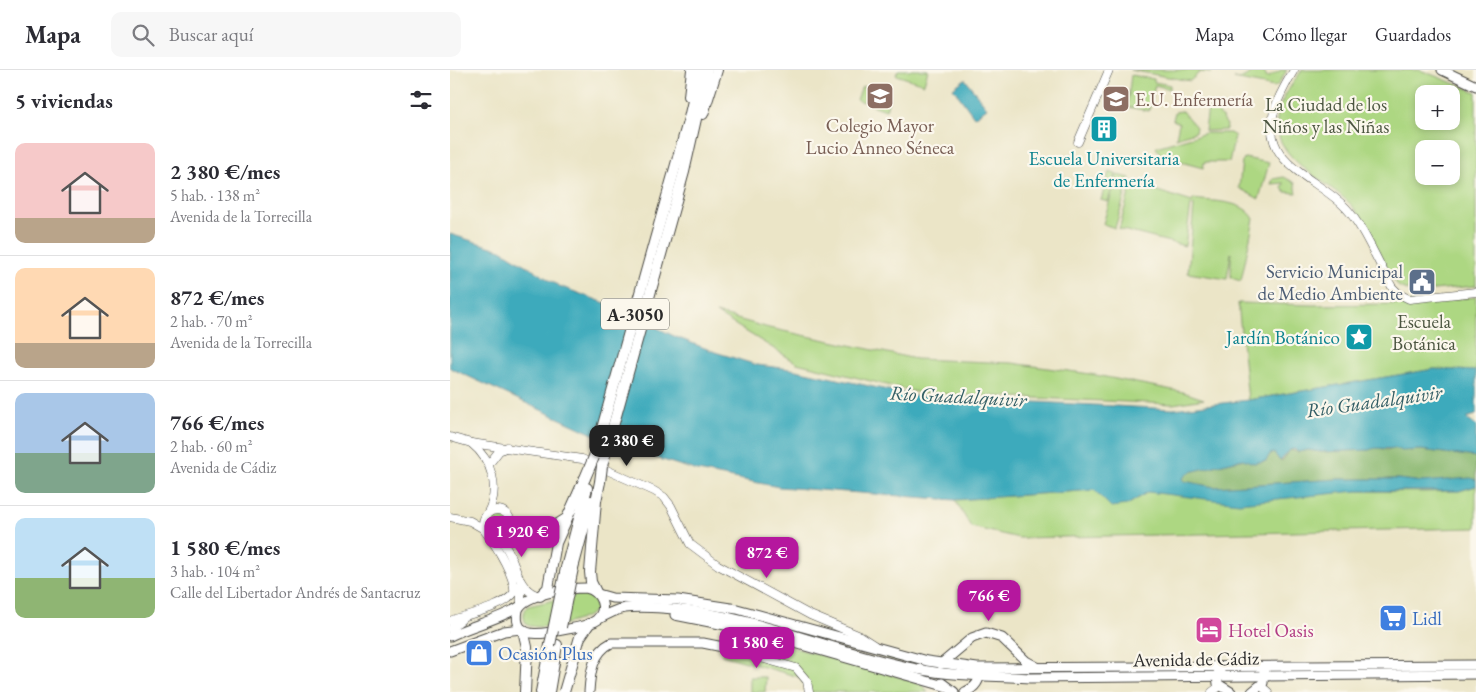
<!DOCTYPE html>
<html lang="es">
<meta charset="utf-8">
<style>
:root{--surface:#fff;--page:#f7f7f7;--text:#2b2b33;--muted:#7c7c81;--line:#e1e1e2;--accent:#b5179e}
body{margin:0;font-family:"EB Garamond",serif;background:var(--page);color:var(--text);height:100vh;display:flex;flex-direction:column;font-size:19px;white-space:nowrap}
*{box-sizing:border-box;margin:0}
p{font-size:16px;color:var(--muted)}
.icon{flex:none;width:28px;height:28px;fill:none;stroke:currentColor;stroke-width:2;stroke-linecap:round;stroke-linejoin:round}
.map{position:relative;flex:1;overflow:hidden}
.details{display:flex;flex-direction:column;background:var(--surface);width:450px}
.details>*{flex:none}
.buttons{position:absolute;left:965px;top:15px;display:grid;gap:10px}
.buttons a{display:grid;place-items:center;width:45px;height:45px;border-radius:10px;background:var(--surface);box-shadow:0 2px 8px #0003;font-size:25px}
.price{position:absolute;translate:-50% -42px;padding:0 11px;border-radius:10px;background:var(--accent);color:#fff;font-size:16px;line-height:32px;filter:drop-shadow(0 1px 2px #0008)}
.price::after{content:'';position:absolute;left:50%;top:30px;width:15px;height:11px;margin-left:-8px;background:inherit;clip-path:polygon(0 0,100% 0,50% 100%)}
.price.on{background:#222;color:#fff}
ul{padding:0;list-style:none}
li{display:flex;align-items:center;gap:15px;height:125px;padding:0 15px}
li+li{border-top:1px solid var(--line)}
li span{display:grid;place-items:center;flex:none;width:140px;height:100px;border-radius:10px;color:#555}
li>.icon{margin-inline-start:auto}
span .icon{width:60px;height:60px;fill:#fffc;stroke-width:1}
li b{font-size:21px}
h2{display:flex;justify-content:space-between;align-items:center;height:60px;padding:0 15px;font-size:21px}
header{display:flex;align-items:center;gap:30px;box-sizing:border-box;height:70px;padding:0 25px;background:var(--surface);border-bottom:1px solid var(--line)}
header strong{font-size:24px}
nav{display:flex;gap:28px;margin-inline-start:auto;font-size:18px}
.search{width:350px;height:45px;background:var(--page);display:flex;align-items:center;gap:12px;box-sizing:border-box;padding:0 18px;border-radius:10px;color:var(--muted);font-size:19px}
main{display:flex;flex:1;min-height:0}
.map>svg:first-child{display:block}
.green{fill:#add782;stroke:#6c8156;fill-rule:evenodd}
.forest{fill:#8ab870;stroke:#5a724e}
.water{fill:#3daabc;stroke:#346a74}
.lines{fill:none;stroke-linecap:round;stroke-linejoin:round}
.minor-casing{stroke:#484742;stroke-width:9}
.major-casing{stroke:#484742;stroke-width:11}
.highway-casing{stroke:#484742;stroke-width:12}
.minor{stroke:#fff;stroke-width:8}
.major{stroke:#fff;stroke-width:9}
.highway{stroke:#fff;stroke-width:10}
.highway-bridge-casing{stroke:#484742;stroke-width:12;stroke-linecap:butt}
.highway-bridge{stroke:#fff;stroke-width:10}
.labels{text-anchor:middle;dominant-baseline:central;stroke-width:4.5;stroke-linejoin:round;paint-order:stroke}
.shield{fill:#fbf7ec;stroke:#696865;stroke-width:1}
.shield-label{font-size:18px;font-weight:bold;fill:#2b2b2b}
.education-label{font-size:19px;fill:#785e54;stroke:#fbf7ec;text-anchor:start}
.park-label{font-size:19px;fill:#4c5641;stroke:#fbf7ec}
.culture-label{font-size:19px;fill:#0d838f;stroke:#fbf7ec}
.service-label{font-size:19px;fill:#4e5e75;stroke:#fbf7ec;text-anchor:end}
.shop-label{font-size:19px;fill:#366cbe;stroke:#fbf7ec;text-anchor:start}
.hotel-label{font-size:19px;fill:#b23c85;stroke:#fbf7ec;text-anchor:start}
.street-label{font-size:19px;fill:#2b2b2b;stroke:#fbf7ec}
.water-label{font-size:20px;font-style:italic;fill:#325e65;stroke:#fbf7ec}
</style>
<header>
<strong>Mapa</strong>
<div class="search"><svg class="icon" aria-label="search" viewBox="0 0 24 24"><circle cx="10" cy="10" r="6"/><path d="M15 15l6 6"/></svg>Buscar aquí</div>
<nav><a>Mapa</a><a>Cómo llegar</a><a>Guardados</a></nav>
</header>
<main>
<section class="details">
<h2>5 viviendas<svg class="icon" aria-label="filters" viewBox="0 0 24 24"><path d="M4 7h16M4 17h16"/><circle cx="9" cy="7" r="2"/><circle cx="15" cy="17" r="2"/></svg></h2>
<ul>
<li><span style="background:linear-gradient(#f6c9c9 75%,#b9a48a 0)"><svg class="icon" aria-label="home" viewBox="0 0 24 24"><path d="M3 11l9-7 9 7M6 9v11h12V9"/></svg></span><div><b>2 380 €/mes</b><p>5 hab. · 138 m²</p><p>Avenida de la Torrecilla</p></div></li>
<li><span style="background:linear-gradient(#ffd9b3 75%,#b9a48a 0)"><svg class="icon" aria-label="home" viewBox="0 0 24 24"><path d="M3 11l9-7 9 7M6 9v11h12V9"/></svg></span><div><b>872 €/mes</b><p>2 hab. · 70 m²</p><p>Avenida de la Torrecilla</p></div></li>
<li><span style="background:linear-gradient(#a9c7e8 60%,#7fa58c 0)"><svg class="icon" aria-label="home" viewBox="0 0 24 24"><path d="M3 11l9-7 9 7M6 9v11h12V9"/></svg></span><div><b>766 €/mes</b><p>2 hab. · 60 m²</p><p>Avenida de Cádiz</p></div></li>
<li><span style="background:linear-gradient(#bfe0f5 60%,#8fb573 0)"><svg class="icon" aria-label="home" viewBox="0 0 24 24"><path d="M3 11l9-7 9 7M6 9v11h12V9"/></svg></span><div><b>1 580 €/mes</b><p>3 hab. · 104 m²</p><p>Calle del Libertador Andrés de Santacruz</p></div></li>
</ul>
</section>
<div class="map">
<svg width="1026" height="622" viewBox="0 0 1026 622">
<rect width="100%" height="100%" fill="#fbf7ec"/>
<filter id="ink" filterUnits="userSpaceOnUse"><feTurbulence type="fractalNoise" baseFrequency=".02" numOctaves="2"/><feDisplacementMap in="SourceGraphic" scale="10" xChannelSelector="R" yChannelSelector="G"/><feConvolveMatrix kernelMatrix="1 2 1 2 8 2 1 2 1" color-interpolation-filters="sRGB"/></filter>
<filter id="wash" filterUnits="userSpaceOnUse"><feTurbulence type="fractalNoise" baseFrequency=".0096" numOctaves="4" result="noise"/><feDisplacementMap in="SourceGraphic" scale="20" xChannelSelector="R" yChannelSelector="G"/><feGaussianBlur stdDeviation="1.12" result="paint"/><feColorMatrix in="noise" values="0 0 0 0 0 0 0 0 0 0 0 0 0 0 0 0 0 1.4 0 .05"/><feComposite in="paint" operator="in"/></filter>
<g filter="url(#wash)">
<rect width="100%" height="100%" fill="#ebe5c7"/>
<g class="green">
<path d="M448 0H478L474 14 446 5Z"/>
<path d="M680 0H761V3L750 2 740 11Z"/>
<path d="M807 0H813L817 8 831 0H837L828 15 824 17 784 9H790Z"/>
<path d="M852 0H970L1026 22V216L962 222 949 217C930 193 923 160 903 137 877 107 812 88 830 36 835 23 844 12 852 0ZM974 24H1001V51H974ZM974 79H1001V106H974Z"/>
<path d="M681 5 704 9V12L720 15V19L705 15 699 41 677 37Z"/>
<path d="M412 16 440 25 436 40 407 30Z"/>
<path d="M758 37 766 39 777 55 776 60 755 61Z"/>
<path d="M732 41 746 57 745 62 726 68 729 53 723 50 725 42Z"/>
<path d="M756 63H780L785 66 779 92H754L753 98 712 87 706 77Z"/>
<path d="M795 88 819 93 809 129 789 118 792 91Z"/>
<path d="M659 102 666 104 658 132 651 130Z"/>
<path d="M667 105 680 108 665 158 653 154Z"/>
<path d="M834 107 845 113 847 123 835 122 832 118 834 113 821 114 823 109Z"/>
<path d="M689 115 742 132 743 129C762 132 793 129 804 149L791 211 781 208V183L777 209 738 203 744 135H741L735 176 669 159 681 116 688 118Z"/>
<path d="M1026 227V301L984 299 798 330 788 233 862 235 945 234Z"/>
<path d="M266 243 319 258 466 289 562 293 640 304 733 322 754 329 723 334 470 323 347 293Z"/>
<path d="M1026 416V458L569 468 521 457 505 430 644 420 677 435 698 422 739 426 907 421 975 422 1009 421Z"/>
<circle cx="47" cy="454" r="10"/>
<path d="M127 525H138L144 531 146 539C138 552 91 561 77 555 73 549 72 542 78 536Z"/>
<path d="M171 531 217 532 279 540 422 581 480 594V597L456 593 291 547 172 535Z"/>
<path d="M280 561 427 600 471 614 479 622H356V617L349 607 272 585Z"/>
<path d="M300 607H316L315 622H300Z"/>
</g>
<path class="forest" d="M925 377 937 380 945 377 961 381 971 380 1026 387V410L972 412 949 409H888L764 417 734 411 733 408 739 402 794 389 803 393 816 391 820 384 824 383 830 391 833 390 840 380 848 382 858 380 871 382 919 380Z"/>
<g class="water">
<path d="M515 9 537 38 524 47 503 18Z"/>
<path d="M0 164 51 180 109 216 158 234 226 267 265 282 307 295 341 299 465 326 723 339 798 330 984 299 1026 301V345L1016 348 1026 356V387L971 380 952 381 945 378C936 380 928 376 919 380L871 382 858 380 848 382 844 379 840 380 830 391 824 383 820 384 816 391 803 393 793 389 740 402 733 408 734 411 764 417 888 409H949L972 412 1021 408 1026 410V416L1009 421H907L789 433 698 422 677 435 661 437 644 420 505 430 329 417 248 401 171 377 0 298Z"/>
</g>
</g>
<g filter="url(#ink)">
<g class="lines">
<defs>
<g id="minor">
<path d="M844 0C824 33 806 68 844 98 860 112 881 122 896 138 914 157 928 193 942 217L949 224 959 229 1026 222"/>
<path d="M628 72 659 0"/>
<path d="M0 367 21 373 132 389 204 421 214 427 221 436 240 474 268 495 360 545 410 566 424 575"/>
<path d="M21 373C42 390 51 419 37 444"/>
<path d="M39 394 49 381 57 377"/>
<circle cx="47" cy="454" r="14"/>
<path d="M0 447 20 451 34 459"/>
<path d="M47 468C68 482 62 520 90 526"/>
<path d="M71 534V513"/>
<path d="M0 551C17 544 53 538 64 523 66 508 47 477 38 465"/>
<path d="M0 559 11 550"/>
<path d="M273 577 346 598 357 611 359 622"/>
<path d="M811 616 818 622"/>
<path d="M762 622 770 616"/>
</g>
<g id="major">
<path d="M992 0 1026 16"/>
<path d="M136 518C151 521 159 540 146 550 137 557 122 558 112 560 94 564 62 571 68 540 74 524 120 518 136 518Z"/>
<path d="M148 524 162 528 228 530 287 539 477 591 527 598 1026 595"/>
<path d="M225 545 300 560 494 616"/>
<path d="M144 552C154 546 163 540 175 538 191 536 208 538 224 539 308 546 385 583 467 599 503 606 543 606 580 608L1026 604"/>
<path d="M0 566C22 555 48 550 69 537"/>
<path d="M0 581 54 561 71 559"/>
<path d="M491 594 522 568 536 563 552 568 576 591 587 597"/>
<path d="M770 601 767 605 768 614 781 622"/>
<path d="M492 613 504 622"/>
<path d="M139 622C140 603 143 582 161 573H253L273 577 281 560 288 557"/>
<path d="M515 622C525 618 531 610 529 600"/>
<path d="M802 622 813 613 814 599"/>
</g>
<g id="highway">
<path d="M239 26 242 0"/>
<path d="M253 44 267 0"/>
<path d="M144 387 239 48 250 0"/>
<path d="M152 396 234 102 257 0"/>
<path d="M62 456C77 472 101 459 116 449"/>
<path d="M116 498 137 418"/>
<path d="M123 498 141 431"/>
<path d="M146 522 141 512 140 502 146 431 150 412"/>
<path d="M90 526 98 518 106 473 135 408"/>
<path d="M73 560 77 577 75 622"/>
<path d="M91 622 100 575"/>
<path d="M99 622 107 575"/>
<path d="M114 622 130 567 139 554"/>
</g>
</defs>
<use href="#minor" class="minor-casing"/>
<use href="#major" class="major-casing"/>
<use href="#highway" class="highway-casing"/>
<use href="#minor" class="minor"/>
<use href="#major" class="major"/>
<use href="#highway" class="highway"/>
<defs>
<g id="highway-bridge">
<path d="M135 408 144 387"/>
<path d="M150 412 152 396"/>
<path d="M111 557 123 498"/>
<path d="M100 575 116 498"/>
</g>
</defs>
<use href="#highway-bridge" class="highway-bridge-casing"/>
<use href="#highway-bridge" class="highway-bridge"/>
</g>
</g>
<defs>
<symbol id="university-square" viewBox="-11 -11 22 22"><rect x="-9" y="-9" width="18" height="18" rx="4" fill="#8d6e63" stroke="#fbf7ec"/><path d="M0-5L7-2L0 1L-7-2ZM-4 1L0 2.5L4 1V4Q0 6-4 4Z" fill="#fff"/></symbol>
<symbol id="building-square" viewBox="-11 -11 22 22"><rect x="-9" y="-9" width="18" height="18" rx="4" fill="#0f9aa8" stroke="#fbf7ec"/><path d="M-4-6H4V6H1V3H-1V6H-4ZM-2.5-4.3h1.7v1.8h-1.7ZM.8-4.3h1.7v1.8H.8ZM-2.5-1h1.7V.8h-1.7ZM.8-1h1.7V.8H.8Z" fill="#fff"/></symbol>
<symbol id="civic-square" viewBox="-11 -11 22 22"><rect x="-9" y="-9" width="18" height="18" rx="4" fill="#5c6f8a" stroke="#fbf7ec"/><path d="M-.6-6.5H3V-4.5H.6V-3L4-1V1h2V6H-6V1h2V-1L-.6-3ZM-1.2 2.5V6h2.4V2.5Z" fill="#fff"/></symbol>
<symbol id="sight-square" viewBox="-11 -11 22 22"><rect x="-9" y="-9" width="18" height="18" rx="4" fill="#0f9aa8" stroke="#fbf7ec"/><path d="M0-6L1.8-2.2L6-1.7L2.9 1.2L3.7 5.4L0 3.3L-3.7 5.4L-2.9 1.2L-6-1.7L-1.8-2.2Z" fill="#fff"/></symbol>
<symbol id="supermarket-square" viewBox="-11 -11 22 22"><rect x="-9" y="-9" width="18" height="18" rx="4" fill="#3f7fe0" stroke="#fbf7ec"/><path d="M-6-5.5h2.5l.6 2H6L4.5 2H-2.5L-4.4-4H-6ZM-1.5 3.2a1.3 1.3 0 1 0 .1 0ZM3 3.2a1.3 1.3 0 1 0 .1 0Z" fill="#fff"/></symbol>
<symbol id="hotel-square" viewBox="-11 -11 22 22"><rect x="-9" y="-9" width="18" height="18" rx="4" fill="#d1479c" stroke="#fbf7ec"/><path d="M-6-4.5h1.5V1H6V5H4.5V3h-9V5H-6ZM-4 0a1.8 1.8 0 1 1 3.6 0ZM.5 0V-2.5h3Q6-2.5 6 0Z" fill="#fff"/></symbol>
<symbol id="shop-square" viewBox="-11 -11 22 22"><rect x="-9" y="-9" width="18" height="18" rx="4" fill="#3f7fe0" stroke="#fbf7ec"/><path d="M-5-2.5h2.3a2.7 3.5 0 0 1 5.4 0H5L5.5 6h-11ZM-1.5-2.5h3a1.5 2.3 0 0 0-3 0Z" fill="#fff"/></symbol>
</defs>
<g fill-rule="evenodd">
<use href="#university-square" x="414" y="10" width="32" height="32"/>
<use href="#university-square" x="650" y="13" width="32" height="32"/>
<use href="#building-square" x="638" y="43" width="32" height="32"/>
<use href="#civic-square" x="956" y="196" width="32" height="32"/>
<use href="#sight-square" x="893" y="251" width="32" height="32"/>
<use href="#supermarket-square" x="927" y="532" width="32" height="32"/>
<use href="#hotel-square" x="743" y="544" width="32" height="32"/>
<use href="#shop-square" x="13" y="567" width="32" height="32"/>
</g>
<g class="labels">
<rect class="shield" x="151" y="228.5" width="68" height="31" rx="4"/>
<g class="shield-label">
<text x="185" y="244">A-3050</text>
</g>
<g class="education-label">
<text x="685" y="29">E.U. Enfermería</text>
<text x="430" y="55" text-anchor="middle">Colegio Mayor<tspan x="430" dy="22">Lucio Anneo Séneca</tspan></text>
</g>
<g class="park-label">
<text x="876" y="34">La Ciudad de los<tspan x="876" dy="22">Niños y las Niñas</tspan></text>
<text x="974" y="251">Escuela<tspan x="974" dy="22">Botánica</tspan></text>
</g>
<g class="culture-label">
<text x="654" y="88">Escuela Universitaria<tspan x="654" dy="22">de Enfermería</tspan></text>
<text x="890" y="267" text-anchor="end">Jardín Botánico</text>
</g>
<g class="service-label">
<text x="953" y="201">Servicio Municipal<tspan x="953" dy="22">de Medio Ambiente</tspan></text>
</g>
<g class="shop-label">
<text x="962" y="548">Lidl</text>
<text x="48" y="583">Ocasión Plus</text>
</g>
<g class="hotel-label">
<text x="778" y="560">Hotel Oasis</text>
</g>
<g class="street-label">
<text transform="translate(746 589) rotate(-1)">Avenida de Cádiz</text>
</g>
<g class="water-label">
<text transform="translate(508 326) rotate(3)">Río Guadalquivir</text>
<text transform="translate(924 331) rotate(-8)">Río Guadalquivir</text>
</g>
</g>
</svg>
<div class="buttons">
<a>+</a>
<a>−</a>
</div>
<b class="price on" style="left:177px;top:397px">2 380 €</b>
<b class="price" style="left:72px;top:488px">1 920 €</b>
<b class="price" style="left:317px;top:509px">872 €</b>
<b class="price" style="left:539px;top:552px">766 €</b>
<b class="price" style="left:307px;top:599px">1 580 €</b>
</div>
</main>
